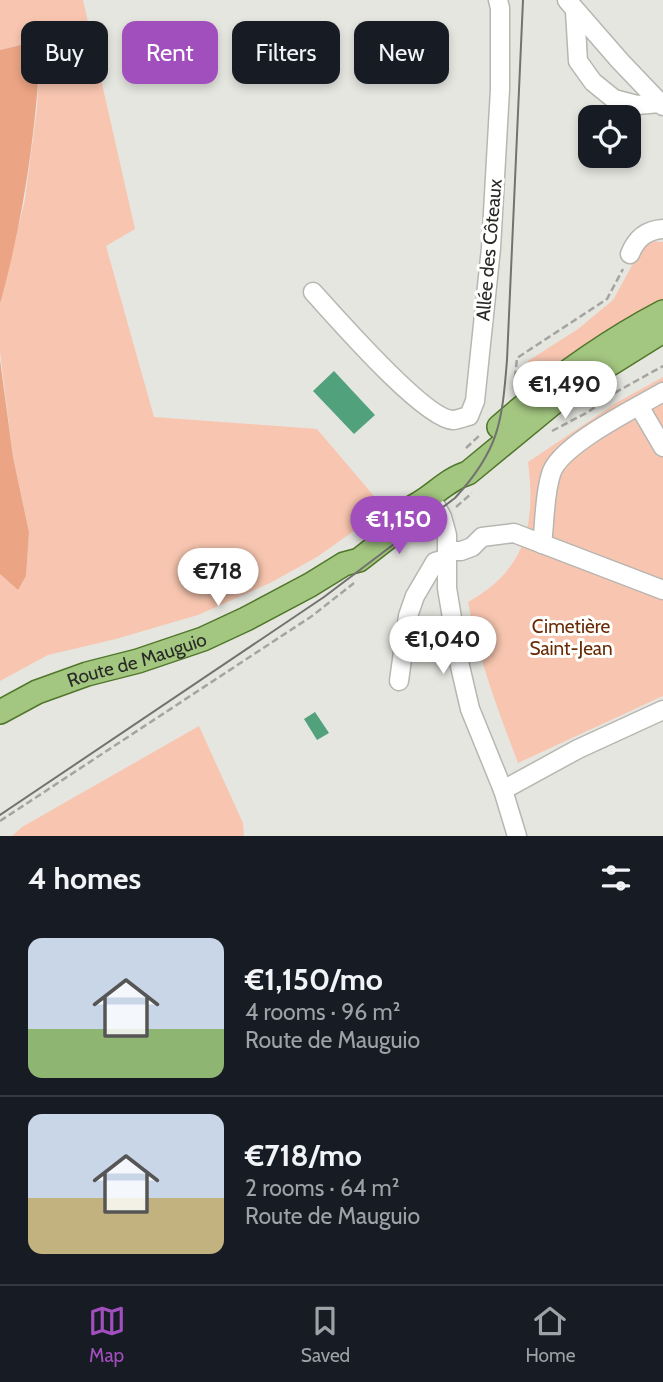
<!DOCTYPE html>
<meta charset="utf-8">
<style>
:root{--surface:#171b24;--page:#242831;--text:#f1f3f6;--muted:#9ea1a6;--line:#363941;--accent:#a24fbe}
body{margin:0;font-family:Cabin,sans-serif;background:var(--page);color:var(--text);height:100vh;display:flex;flex-direction:column;font-size:26px;white-space:nowrap}
*{box-sizing:border-box;margin:0}
p{font-size:23px;color:var(--muted)}
.icon{flex:none;width:38px;height:38px;fill:none;stroke:currentColor;stroke-width:2;stroke-linecap:round;stroke-linejoin:round}
.map{position:relative;height:836px;overflow:hidden}
.panel{display:flex;flex-direction:column;background:var(--surface);flex:1}
.panel>*{flex:none}
.top-card{position:absolute;left:21px;top:21px;width:621px;height:63px;display:flex;gap:14px}
.buttons{position:absolute;left:578px;top:105px;display:grid;gap:14px}
.buttons a{display:grid;place-items:center;width:63px;height:63px;border-radius:14px;background:var(--surface);box-shadow:0 4px 10px #0003;font-size:35px}
.price{position:absolute;translate:-50% -60px;padding:0 16px;border-radius:24px;background:#fff;color:#222;font-size:23px;line-height:46px;filter:drop-shadow(0 2px 4px #0008)}
.price::after{content:'';position:absolute;left:50%;top:42px;width:21px;height:16px;margin-left:-10px;background:inherit;clip-path:polygon(0 0,100% 0,50% 100%)}
.price.active{background:var(--accent);color:#fff}
ul{padding:0;list-style:none}
li{display:flex;align-items:center;gap:21px;height:175px;padding:0 28px}
li+li{border-top:2px solid var(--line)}
li span{display:grid;place-items:center;flex:none;width:196px;height:140px;border-radius:14px;color:#555}
li>.icon{margin-inline-start:auto}
span .icon{width:84px;height:84px;fill:#fffc;stroke-width:1}
li b{font-size:30px}
h2{display:flex;justify-content:space-between;align-items:center;height:84px;padding:0 28px;font-size:30px}
.tag{padding:0 24px;border-radius:14px;background:var(--surface);box-shadow:0 4px 10px #0003;font-size:24px;line-height:63px}
.tag.active{background:var(--accent);color:#fff}
.tabs{display:flex;justify-content:space-around;align-items:center;height:98px;border-top:2px solid var(--line);background:var(--surface);font-size:19px;color:var(--muted)}
.tabs a{display:grid;justify-items:center;gap:4px}
.tabs .active{color:var(--accent)}
.map>svg:first-child{display:block}
.green{fill:#f8c6b0}
.forest{fill:#eba484}
.water{fill:#52a17d}
.lines{fill:none;stroke-linecap:round;stroke-linejoin:round}
.minor-casing{stroke:#b7b6b1;stroke-width:21}
.major-casing{stroke:#50762a;stroke-width:26}
.path{stroke:#a4a4a0;stroke-width:2.5;stroke-dasharray:7 3.5;stroke-linecap:butt}
.minor{stroke:#fff;stroke-width:18}
.major{stroke:#a3c680;stroke-width:23}
.tram{stroke:#72726f;stroke-width:2}
.labels{text-anchor:middle;dominant-baseline:central;stroke-width:6;stroke-linejoin:round;paint-order:stroke}
.street-label{font-size:19px;fill:#292927;stroke:#fffffe}
.park-label{font-size:19px;fill:#6a2b07;stroke:#fffffe}
</style>
<div class="map">
<svg width="663" height="836" viewBox="0 0 663 836">
<rect width="100%" height="100%" fill="#e6e6e1"/>
<g class="green">
<path d="M0 0H83L135 229 106 246 154 417 317 429 385 509 317 557 270 583 198 615 116 639 48 655 0 681V574L18 590 26 576 29 531 13 457 0 352V304L25 199 37 108 41 40 0 50Z"/>
<path d="M651 241 663 242V302L532 386 520 379 528 361 578 329 613 300 640 251Z"/>
<path d="M663 377V696L518 763C498 710 478 658 468 602 526 570 536 524 528 462L616 403Z"/>
<path d="M199 726 243 823 244 836H12L22 827Z"/>
</g>
<g class="forest">
<path d="M41 40C36 130 24 217 0 304V50Z"/>
<path d="M0 360 13 457 29 532 26 576 18 590 0 574Z"/>
</g>
<g class="water">
<path d="M334 371 375 415 354 434 313 391Z"/>
<path d="M315 712 329 733 317 740 304 719Z"/>
</g>
<g class="lines">
<defs>
<g id="minor">
<path d="M567 0 620 61 663 106"/>
<path d="M575 11 578 61 593 82 614 99 637 105 660 103"/>
<path d="M630 254C636 239 646 230 663 229"/>
<path d="M313 292C335 316 424 419 453 420 457 420 464 417 469 416L475 401 491 248 500 89V8L498 0"/>
<path d="M639 406 663 447"/>
<path d="M431 497 442 517 447 535V588L460 666 470 709 503 790 517 836"/>
<path d="M542 544C545 522 544 496 551 474 559 445 636 408 663 392"/>
<path d="M447 551H461L472 547 482 537 514 533 663 590"/>
<path d="M399 681 408 616 415 596 435 562 446 559"/>
<path d="M503 790 578 749 663 710"/>
</g>
<g id="major">
<path d="M499 427C549 383 604 343 663 312"/>
<path d="M406 510C429 502 444 480 468 473L570 389 663 331"/>
<path id="s1" d="M0 712 37 692 87 674 138 661 203 639 246 619 310 585 344 564 359 560 413 518 418 507"/>
</g>
</defs>
<use href="#minor" class="minor-casing"/>
<use href="#major" class="major-casing"/>
<g class="path">
<path d="M514 388 517 358 607 299 623 269"/>
<path d="M552 431 588 412 618 391 663 366"/>
<path d="M466 448 481 434"/>
<path d="M456 507 472 493"/>
<path d="M0 821 312 616 354 583"/>
</g>
<use href="#minor" class="minor"/>
<use href="#major" class="major"/>
<path class="tram" d="M0 815 324 597 455 498C499 450 502 423 507 360L523 0"/>
</g>
<g class="labels">
<g class="street-label">
<text transform="translate(489 250) rotate(-85)">Allée des Côteaux</text>
<text stroke="none"><textPath href="#s1" startOffset="147">Route de Mauguio</textPath></text>
</g>
<g class="park-label">
<text x="571" y="626">Cimetière<tspan x="571" dy="22">Saint-Jean</tspan></text>
</g>
</g>
</svg>
<div class="buttons">
<a><svg class="icon" aria-label="locate" viewBox="0 0 24 24"><circle cx="12" cy="12" r="6"/><path d="M12 2v4M12 18v4M2 12h4M18 12h4"/></svg></a>
</div>
<b class="price" style="left:565px;top:421px">€1,490</b>
<b class="price active" style="left:399px;top:556px">€1,150</b>
<b class="price" style="left:218px;top:608px">€718</b>
<b class="price" style="left:443px;top:676px">€1,040</b>
<div class="top-card">
<a class="tag">Buy</a>
<a class="tag active">Rent</a>
<a class="tag">Filters</a>
<a class="tag">New</a>
</div>
</div>
<section class="panel">
<h2>4 homes<svg class="icon" aria-label="filters" viewBox="0 0 24 24"><path d="M4 7h16M4 17h16"/><circle cx="9" cy="7" r="2"/><circle cx="15" cy="17" r="2"/></svg></h2>
<ul>
<li><span style="background:linear-gradient(#c9d6e8 65%,#8fb573 0)"><svg class="icon" aria-label="home" viewBox="0 0 24 24"><path d="M3 11l9-7 9 7M6 9v11h12V9"/></svg></span><div><b>€1,150/mo</b><p>4 rooms · 96 m²</p><p>Route de Mauguio</p></div></li>
<li><span style="background:linear-gradient(#c9d6e8 60%,#c2b280 0)"><svg class="icon" aria-label="home" viewBox="0 0 24 24"><path d="M3 11l9-7 9 7M6 9v11h12V9"/></svg></span><div><b>€718/mo</b><p>2 rooms · 64 m²</p><p>Route de Mauguio</p></div></li>
</ul>
</section>
<nav class="tabs">
<a class="active"><svg class="icon" aria-label="map" viewBox="0 0 24 24"><path d="M3 6l6-2 6 2 6-2v14l-6 2-6-2-6 2zM9 4v14M15 6v14"/></svg>Map</a>
<a><svg class="icon" aria-label="saved" viewBox="0 0 24 24"><path d="M7 4h10v16l-5-4-5 4z"/></svg>Saved</a>
<a><svg class="icon" aria-label="home" viewBox="0 0 24 24"><path d="M3 11l9-7 9 7M6 9v11h12V9"/></svg>Home</a>
</nav>
